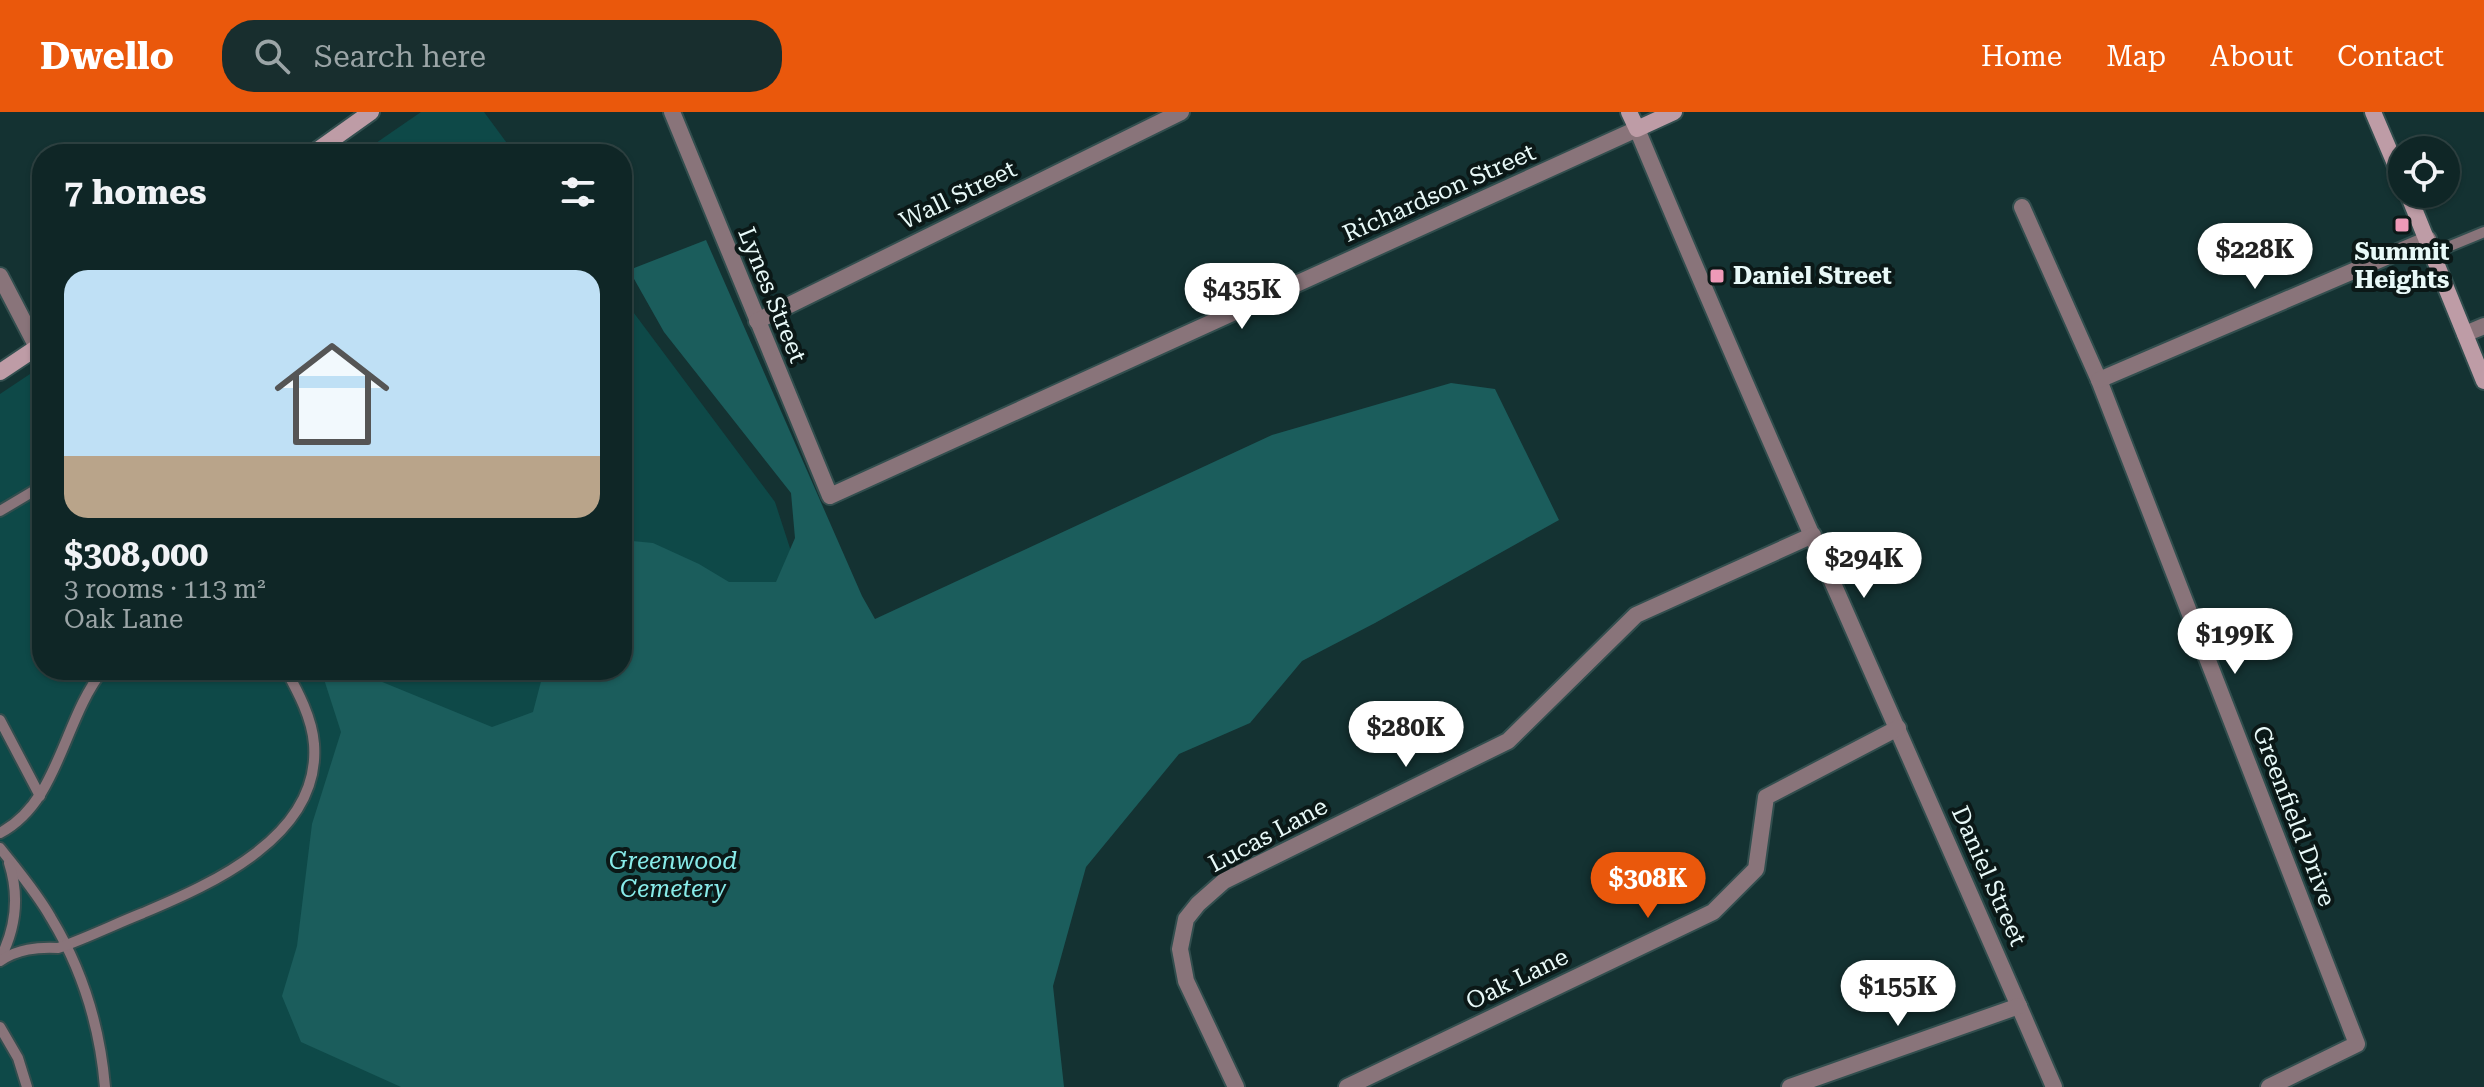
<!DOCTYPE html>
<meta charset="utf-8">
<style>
:root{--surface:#0f2626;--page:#182e2e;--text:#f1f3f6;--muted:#9ba5a7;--line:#2f4343;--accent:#ea580c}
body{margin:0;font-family:"Roboto Serif",serif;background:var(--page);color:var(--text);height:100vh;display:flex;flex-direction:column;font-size:30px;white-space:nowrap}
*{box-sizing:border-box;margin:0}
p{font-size:26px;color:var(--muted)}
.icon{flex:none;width:44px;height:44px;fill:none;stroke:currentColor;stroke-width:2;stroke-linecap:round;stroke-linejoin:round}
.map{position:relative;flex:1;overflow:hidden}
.sheet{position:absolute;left:32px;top:32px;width:600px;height:536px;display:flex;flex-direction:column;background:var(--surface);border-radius:32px;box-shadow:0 2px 6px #0004,0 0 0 2px var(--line)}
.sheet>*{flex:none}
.controls{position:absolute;left:2388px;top:24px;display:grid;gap:16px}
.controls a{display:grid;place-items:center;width:72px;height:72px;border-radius:50%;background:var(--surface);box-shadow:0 2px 6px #0004,0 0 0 2px var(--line);font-size:40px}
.price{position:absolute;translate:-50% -68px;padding:0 18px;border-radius:28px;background:#fff;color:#222;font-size:26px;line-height:52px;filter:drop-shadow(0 2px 4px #0008)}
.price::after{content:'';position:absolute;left:50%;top:48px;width:24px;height:18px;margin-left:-12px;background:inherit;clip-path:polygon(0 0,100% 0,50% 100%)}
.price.on{background:var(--accent);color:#fff}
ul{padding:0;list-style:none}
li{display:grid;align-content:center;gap:16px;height:424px;padding:0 32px}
li span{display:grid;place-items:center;height:248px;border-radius:24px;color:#555}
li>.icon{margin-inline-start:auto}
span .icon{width:144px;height:144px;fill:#fffc;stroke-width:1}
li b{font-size:34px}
h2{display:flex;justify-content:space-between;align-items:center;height:96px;padding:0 32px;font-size:34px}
header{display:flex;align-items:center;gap:48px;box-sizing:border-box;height:112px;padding:0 40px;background:var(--accent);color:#fff}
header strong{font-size:38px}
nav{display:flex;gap:44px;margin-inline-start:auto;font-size:28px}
.search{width:560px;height:72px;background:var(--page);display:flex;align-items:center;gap:20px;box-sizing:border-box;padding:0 28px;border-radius:32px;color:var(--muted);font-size:30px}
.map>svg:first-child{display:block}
.green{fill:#0e4948}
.forest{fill:#1b5d5c}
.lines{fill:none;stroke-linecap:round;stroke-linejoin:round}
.lane-casing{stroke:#324e4e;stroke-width:14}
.street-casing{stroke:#324e4e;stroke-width:20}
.secondary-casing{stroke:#324e4e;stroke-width:20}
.lane{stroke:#89747a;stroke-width:10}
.street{stroke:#89747a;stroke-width:16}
.secondary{stroke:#be9ca6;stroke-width:16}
.poi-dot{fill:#ef9ab8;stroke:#0b1817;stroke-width:3}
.labels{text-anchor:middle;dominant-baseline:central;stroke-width:8;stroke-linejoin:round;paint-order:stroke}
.street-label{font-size:24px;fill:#e8f9f8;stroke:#0b1817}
.poi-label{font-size:24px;font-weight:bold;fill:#e8f9f8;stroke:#0b1817}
.park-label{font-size:24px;font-style:italic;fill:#88ecea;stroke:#0b1817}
</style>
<header>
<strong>Dwello</strong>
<div class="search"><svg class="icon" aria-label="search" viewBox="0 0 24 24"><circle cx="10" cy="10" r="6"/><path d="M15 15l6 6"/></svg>Search here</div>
<nav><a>Home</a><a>Map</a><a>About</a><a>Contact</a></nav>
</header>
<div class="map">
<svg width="2484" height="975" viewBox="0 0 2484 975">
<rect width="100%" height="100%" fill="#143232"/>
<g class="green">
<path d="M421 0H484L515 42H360Z"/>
<path d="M622 185 775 390 965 975H0V282L42 254V558H622Z"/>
</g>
<path class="forest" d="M706 128 862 484 875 507 1272 323 1451 271 1495 277 1559 408 1375 511 1302 549 1250 611 1179 642 1086 755 1053 874 1064 975H401L301 930 282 884 297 834 312 712 341 620 321 558H353L492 615 533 600 544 558H622V428L653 431 699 452 729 470H776L795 426 791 381 664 220 629 158Z"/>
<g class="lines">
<defs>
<g id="lane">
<path d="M2433 141 2484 120"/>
<path d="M622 308 624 318 622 334"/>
<path d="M0 399 42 374"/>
<path d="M0 608 40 684"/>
<path d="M0 721C59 690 63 608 103 558"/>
<path d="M0 736C18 759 37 781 51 806 82 857 100 916 105 975"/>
<path d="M0 847C16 816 20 785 9 751"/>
<path d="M0 849C18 837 37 835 58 836 87 826 115 812 143 801 212 772 321 724 314 632 312 606 298 580 286 558"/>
<path d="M0 915 18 946 27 975"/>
</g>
<g id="street">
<path d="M672 0 830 384 1637 17C1771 338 1916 655 2054 975"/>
<path d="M2022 95 2099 268 2357 932 2269 975"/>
<path d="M0 164 37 235"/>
<path d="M757 209 1181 0"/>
<path d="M2465 222 2484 214"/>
<path d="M2099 268 2428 127"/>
<path d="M1236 975 1186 869 1180 837 1186 807 1198 792 1224 769 1508 629 1636 503 1813 423"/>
<path d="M1347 975 1713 800 1756 757 1766 685 1898 616"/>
<path d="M1790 975 2019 894"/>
</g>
<g id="secondary">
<path d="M1629 0 1637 17 1674 0"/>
<path d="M2373 0 2402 68"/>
<path d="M312 42 371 0"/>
<path d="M2408 82 2484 269"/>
<path d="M0 260 42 232"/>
</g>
</defs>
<use href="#lane" class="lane-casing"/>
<use href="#street" class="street-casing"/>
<use href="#secondary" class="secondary-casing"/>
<use href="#lane" class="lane"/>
<use href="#street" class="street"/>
<use href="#secondary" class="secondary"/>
</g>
<g class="poi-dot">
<rect x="2394" y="105" width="16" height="16" rx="4"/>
<rect x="1709" y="156" width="16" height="16" rx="4"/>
</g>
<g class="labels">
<g class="street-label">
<text transform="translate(1439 81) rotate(-24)">Richardson Street</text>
<text transform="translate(958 83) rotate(-26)">Wall Street</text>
<text transform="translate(772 183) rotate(68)">Lynes Street</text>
<text transform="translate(2294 704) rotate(69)">Greenfield Drive</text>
<text transform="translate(1268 723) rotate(-28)">Lucas Lane</text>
<text transform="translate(1989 764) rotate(66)">Daniel Street</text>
<text transform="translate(1517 867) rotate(-26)">Oak Lane</text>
</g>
<g class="poi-label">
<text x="2402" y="140">Summit<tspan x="2402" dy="28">Heights</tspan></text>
<text x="1733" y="164" text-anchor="start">Daniel Street</text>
</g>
<g class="park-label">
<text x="673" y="749">Greenwood<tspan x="673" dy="28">Cemetery</tspan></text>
</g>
</g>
</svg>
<div class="controls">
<a><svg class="icon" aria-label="locate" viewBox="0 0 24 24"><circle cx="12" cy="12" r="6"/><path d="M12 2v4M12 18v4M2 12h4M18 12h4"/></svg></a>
</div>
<b class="price" style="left:2255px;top:179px">$228K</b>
<b class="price" style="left:1242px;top:219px">$435K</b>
<b class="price" style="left:1864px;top:488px">$294K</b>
<b class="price" style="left:2235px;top:564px">$199K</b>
<b class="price" style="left:1406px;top:657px">$280K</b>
<b class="price on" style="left:1648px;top:808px">$308K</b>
<b class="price" style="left:1898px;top:916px">$155K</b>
<section class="sheet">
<h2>7 homes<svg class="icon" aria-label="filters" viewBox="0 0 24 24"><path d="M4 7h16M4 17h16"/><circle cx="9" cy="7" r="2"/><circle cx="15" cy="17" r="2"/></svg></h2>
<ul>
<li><span style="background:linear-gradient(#bfe0f5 75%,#b9a48a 0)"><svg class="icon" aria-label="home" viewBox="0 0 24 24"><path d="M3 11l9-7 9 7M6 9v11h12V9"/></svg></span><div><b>$308,000</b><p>3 rooms · 113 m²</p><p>Oak Lane</p></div></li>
</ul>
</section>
</div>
